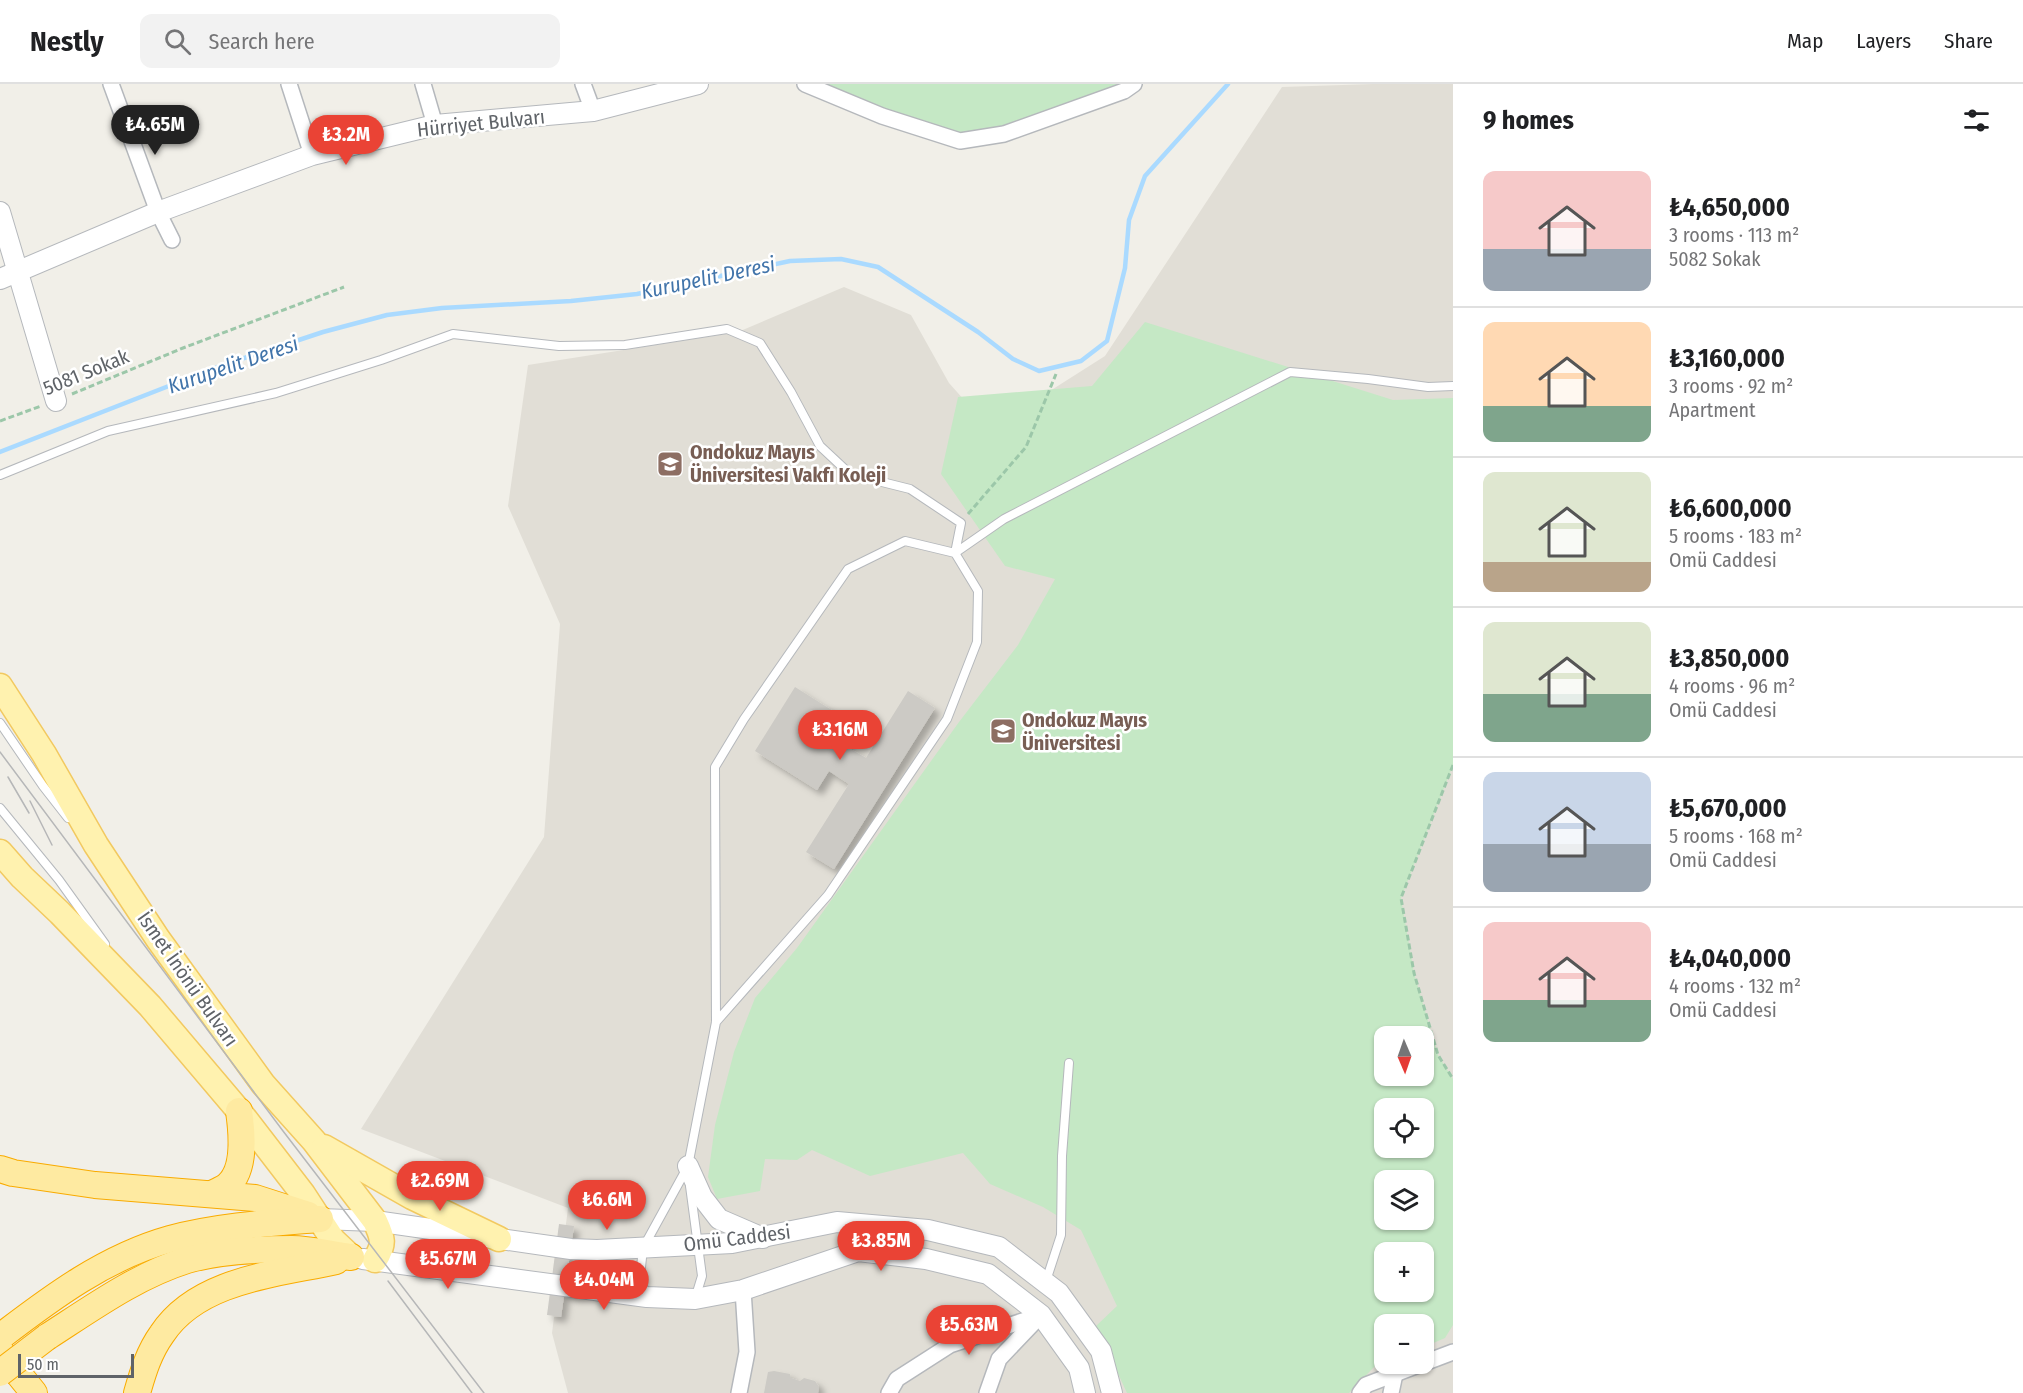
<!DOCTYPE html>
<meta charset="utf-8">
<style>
:root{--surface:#fff;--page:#f2f2f2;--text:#202124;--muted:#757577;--line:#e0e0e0;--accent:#ea4335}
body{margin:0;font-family:"Fira Sans Condensed",sans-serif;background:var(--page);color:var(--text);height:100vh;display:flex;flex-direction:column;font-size:22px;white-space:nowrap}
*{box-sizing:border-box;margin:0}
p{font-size:20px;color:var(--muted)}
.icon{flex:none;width:33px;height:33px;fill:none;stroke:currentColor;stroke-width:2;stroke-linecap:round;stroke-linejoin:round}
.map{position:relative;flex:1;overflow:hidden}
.side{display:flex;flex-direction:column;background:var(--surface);width:570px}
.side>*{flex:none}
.needle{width:39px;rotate:178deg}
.fabs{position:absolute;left:1374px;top:942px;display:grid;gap:12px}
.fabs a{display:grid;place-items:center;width:60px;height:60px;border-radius:12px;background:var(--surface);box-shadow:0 2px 4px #0004;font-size:30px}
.scale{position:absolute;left:18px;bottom:15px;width:116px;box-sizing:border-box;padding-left:6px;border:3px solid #5f6368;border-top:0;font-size:16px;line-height:21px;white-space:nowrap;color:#5f6368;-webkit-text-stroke:4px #fff;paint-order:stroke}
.price{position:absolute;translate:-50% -51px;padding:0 14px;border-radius:21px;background:var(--accent);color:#fff;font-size:20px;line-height:39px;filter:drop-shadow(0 2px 3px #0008)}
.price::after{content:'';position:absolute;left:50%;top:36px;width:18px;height:14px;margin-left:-9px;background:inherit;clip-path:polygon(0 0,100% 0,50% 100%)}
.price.active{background:#222;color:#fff}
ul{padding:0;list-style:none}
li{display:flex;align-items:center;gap:18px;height:150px;padding:0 30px}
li+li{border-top:2px solid var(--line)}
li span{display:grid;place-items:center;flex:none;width:168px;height:120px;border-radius:12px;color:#555}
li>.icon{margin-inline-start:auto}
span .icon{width:72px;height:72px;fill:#fffc;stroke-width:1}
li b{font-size:26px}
h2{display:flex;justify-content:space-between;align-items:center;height:72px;padding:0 30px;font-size:26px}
header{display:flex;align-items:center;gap:36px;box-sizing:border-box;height:84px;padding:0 30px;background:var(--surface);border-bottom:2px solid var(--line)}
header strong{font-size:28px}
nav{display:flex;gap:33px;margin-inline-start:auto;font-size:21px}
.search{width:420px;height:54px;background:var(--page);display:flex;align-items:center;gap:15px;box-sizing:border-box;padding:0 21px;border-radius:12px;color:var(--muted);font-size:22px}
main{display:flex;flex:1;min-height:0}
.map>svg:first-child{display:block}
.education{fill:#e1ded6;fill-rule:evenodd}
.green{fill:#c5e8c5;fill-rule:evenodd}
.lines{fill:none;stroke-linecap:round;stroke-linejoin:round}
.stream{stroke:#aadaff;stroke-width:4.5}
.building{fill:#cccac5;filter:url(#shadow)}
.service-casing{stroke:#b5b8bc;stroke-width:10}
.minor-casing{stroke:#b5b8bc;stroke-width:18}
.tertiary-casing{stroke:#b5b8bc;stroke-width:22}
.primary-casing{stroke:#f2c960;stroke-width:27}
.trunk-casing{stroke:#f9ab00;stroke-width:28}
.path{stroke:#9cc7a9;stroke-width:3;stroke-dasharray:6 3;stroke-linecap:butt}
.service{stroke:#fff;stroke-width:8}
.minor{stroke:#fff;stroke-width:15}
.tertiary{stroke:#fff;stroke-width:20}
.primary{stroke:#fff2af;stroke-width:24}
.trunk{stroke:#feeaa1;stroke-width:26}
.tram{stroke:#b6b7b8;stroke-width:1.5}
.trunk-bridge-casing{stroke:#f9ab00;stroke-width:28;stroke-linecap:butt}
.trunk-bridge{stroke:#feeaa1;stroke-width:26}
.labels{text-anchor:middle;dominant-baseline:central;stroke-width:5;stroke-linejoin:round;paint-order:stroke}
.street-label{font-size:20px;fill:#5f6368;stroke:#fff}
.education-label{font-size:20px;font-weight:bold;fill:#785e54;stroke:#fff;text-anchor:start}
.water-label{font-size:21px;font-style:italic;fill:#4174aa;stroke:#fff}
</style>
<header>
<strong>Nestly</strong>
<div class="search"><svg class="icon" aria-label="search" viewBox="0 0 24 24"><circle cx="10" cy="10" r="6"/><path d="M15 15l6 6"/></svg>Search here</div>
<nav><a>Map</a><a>Layers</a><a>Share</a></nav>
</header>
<main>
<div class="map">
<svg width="1453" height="1309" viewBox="0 0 1453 1309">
<defs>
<filter id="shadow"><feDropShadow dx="5.5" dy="5.5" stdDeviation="3" flood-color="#0004"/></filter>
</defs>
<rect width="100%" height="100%" fill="#f1efe8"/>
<path class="education" d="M1373 0H1453V1309H568L552 1249 568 1124 361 1045 544 753 560 540 508 422 528 281 738 248 844 203 911 231 949 299 990 345 1105 272 1282 3ZM1384 952H1424V992H1384ZM1384 1024H1424V1064H1384ZM1384 1096H1424V1136H1384ZM1384 1168H1424V1208H1384ZM1384 1240H1424V1280H1384Z"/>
<g class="green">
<path d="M817 0H1132L960 57Z"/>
<path d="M1145 238 1393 316 1453 314V681L1401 814 1414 889 1438 971 1453 995V1241L1445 1254 1424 1263V1240H1384V1278L1375 1282 1349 1309H1127L1096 1242 1117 1222 1081 1146 1043 1123 990 1100 963 1069 870 1092 812 1066 797 1076 765 1075 760 1107 717 1115 708 1093 715 1041 734 968 755 914 797 864 959 638 1018 561 1055 495 1005 482 941 390 958 313 1092 302ZM1384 952H1424V992H1384ZM1384 1024H1424V1064H1384ZM1384 1096H1424V1136H1384ZM1384 1168H1424V1208H1384Z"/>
</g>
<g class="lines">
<path class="stream" d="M0 368 220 282 323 248 387 231 442 224 571 217 637 210 790 177 841 175 878 183 978 248 1013 275 1039 287 1081 277 1107 257 1125 184 1129 136 1145 92 1228 0"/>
</g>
<g class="building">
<path d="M795 603 857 642 845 662 866 674 908 607 935 624 834 785 806 768 849 700 829 687 817 706 755 667Z"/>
<path d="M559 1140 574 1142 561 1233 547 1231Z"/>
<path d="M774 1287 790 1290 791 1294 800 1297 804 1294 815 1297 819 1303 818 1309H764L768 1288Z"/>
</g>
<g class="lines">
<defs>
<g id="service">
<path d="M0 391 108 347 276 309 381 276 453 250 559 262 625 261 727 245 760 259 791 308 820 362 850 390 910 405 961 439 955 469 1004 435 1290 288 1368 295 1428 303 1453 302"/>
<path d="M0 639 43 702 68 734"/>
<path d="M0 724 59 796 105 860"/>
<path d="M688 1082 716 938 715 683 744 635 848 485 905 457 955 469 978 507 977 558 947 635 828 811 716 938"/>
<path d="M690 1102 702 1192 695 1215"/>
<path d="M1046 1197 1061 1151 1062 1072 1069 979"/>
<path d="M646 1212 640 1193 643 1164 687 1084"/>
</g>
<g id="minor">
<path d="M111 0 158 128 172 156"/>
<path d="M289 0 312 71"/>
<path d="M423 0 435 41"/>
<path d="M583 0 593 27"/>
<path d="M805 0 882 32 960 57 1004 50 1124 7 1134 0"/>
<path d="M1424 1279 1453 1268"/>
<path d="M739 1309 747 1268 743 1206"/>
<path d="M889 1309 897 1295 950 1261 1041 1231"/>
<path d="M987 1309 999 1275 1039 1233"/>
<path d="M1360 1309 1366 1301 1421 1280"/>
<path d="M1391 1309 1395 1290"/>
</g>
<g id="tertiary">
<path d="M0 128 56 317"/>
<path d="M0 195 158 128 312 71 435 41 593 27 698 0"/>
<path d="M688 1082 702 1113 719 1135 763 1154"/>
<path d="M320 1135 375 1137 571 1165 597 1166 732 1159 837 1138 928 1146 999 1163 1059 1209 1101 1267 1112 1309"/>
<path d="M363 1175 647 1213 695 1215 743 1206 858 1167 926 1175 988 1190 1041 1231 1079 1284 1085 1309"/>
</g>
<g id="primary">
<path d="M0 602 44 670 96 761 158 855 263 1000 314 1057 375 1137C383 1154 385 1160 375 1176"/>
<path d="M0 768 22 793 60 829 150 922 239 1027 303 1110 333 1156 351 1173"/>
<path d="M324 1063 412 1113 499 1155"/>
</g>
<g id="trunk">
<path d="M0 1085 13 1089 95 1101 255 1114 308 1131"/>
<path d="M212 1110C217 1107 224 1105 228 1101 246 1085 242 1048 239 1027"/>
<path d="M0 1253C52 1213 106 1173 170 1155 219 1142 270 1139 320 1135"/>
<path d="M47 1253C92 1224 136 1192 187 1176 218 1167 260 1165 292 1165 311 1165 332 1171 351 1173"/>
<path d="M0 1267 34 1309"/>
<path d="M137 1309C143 1288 149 1268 162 1250 198 1195 278 1190 336 1177"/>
</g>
</defs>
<use href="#service" class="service-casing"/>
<use href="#minor" class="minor-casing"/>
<use href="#tertiary" class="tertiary-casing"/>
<use href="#primary" class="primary-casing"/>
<use href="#trunk" class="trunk-casing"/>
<g class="path">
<path d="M72 310 183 264 344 203"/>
<path d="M0 337 41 322"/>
<path d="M968 430 1026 363 1056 290"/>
<path d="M1453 681 1401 814 1414 889 1438 971 1453 995"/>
</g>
<use href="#service" class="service"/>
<use href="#minor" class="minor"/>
<use href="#tertiary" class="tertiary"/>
<use href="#primary" class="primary"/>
<use href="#trunk" class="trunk"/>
<g class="tram">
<path d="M0 668 283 1047 484 1309"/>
<path d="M8 693 29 729"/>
<path d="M30 717 52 761"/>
<path d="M388 1197 472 1309"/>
</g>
<defs>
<path id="trunk-bridge" d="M0 1289 47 1253"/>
</defs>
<use href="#trunk-bridge" class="trunk-bridge-casing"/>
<use href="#trunk-bridge" class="trunk-bridge"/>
</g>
<defs>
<symbol id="school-square" viewBox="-11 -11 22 22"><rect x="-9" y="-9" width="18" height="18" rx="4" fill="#8d6e63" stroke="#fff"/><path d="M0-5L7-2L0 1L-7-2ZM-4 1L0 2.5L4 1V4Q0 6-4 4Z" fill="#fff"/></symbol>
<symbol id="university-square" viewBox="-11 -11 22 22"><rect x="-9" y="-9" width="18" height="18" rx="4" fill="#8d6e63" stroke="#fff"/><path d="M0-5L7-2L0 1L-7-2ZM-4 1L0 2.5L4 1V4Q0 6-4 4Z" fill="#fff"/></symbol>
</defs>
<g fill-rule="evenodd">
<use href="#school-square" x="655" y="365" width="30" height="30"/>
<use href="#university-square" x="988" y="632" width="30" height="30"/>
</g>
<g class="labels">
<g class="street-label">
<text transform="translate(481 39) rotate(-6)">Hürriyet Bulvarı</text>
<text transform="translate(86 288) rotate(-22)">5081 Sokak</text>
<text transform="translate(188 895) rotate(55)">İsmet İnönü Bulvarı</text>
<text transform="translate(737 1154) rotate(-7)">Omü Caddesi</text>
</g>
<g class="education-label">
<text x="690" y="368">Ondokuz Mayıs<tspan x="690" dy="23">Üniversitesi Vakfı Koleji</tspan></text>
<text x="1022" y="636">Ondokuz Mayıs<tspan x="1022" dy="23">Üniversitesi</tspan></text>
</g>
<g class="water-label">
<text transform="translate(708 194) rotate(-12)">Kurupelit Deresi</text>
<text transform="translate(233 281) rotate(-19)">Kurupelit Deresi</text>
</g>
</g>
</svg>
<div class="fabs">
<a><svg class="needle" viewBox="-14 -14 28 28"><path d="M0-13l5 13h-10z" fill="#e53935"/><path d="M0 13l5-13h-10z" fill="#757577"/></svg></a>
<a><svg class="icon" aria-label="locate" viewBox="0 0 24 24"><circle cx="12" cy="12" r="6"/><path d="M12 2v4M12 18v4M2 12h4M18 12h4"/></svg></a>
<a><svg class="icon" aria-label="layers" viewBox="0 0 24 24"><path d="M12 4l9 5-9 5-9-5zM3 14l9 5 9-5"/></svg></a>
<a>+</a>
<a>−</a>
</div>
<div class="scale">50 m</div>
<b class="price active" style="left:155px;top:72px">₺4.65M</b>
<b class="price" style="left:346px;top:82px">₺3.2M</b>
<b class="price" style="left:840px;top:677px">₺3.16M</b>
<b class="price" style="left:440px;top:1128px">₺2.69M</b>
<b class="price" style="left:607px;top:1147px">₺6.6M</b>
<b class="price" style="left:881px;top:1188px">₺3.85M</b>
<b class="price" style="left:448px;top:1206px">₺5.67M</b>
<b class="price" style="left:604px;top:1227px">₺4.04M</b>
<b class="price" style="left:969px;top:1272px">₺5.63M</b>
</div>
<section class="side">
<h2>9 homes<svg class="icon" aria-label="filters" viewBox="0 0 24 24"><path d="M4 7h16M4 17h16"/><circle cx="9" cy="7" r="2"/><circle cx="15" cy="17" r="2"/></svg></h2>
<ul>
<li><span style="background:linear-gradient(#f6c9c9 65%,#9aa5b1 0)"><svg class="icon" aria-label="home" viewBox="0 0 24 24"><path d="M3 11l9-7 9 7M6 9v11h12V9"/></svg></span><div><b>₺4,650,000</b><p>3 rooms · 113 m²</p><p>5082 Sokak</p></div></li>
<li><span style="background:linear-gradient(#ffd9b3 70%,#7fa58c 0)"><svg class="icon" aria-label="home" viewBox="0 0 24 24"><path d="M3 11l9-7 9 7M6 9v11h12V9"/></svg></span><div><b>₺3,160,000</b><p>3 rooms · 92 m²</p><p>Apartment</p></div></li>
<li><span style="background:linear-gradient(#dfe7d0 75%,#b9a48a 0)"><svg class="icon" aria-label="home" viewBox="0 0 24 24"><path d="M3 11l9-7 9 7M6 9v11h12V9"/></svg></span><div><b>₺6,600,000</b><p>5 rooms · 183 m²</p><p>Omü Caddesi</p></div></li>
<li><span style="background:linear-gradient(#dfe7d0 60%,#7fa58c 0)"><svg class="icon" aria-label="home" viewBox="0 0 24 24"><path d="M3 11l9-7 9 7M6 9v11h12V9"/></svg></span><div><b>₺3,850,000</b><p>4 rooms · 96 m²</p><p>Omü Caddesi</p></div></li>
<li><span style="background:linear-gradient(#c9d6e8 60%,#9aa5b1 0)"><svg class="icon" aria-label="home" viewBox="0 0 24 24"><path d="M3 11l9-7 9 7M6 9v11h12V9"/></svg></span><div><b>₺5,670,000</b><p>5 rooms · 168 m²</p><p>Omü Caddesi</p></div></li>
<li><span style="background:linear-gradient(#f6c9c9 65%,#7fa58c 0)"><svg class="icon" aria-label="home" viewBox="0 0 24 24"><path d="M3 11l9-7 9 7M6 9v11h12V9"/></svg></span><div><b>₺4,040,000</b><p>4 rooms · 132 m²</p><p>Omü Caddesi</p></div></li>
</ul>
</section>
</main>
